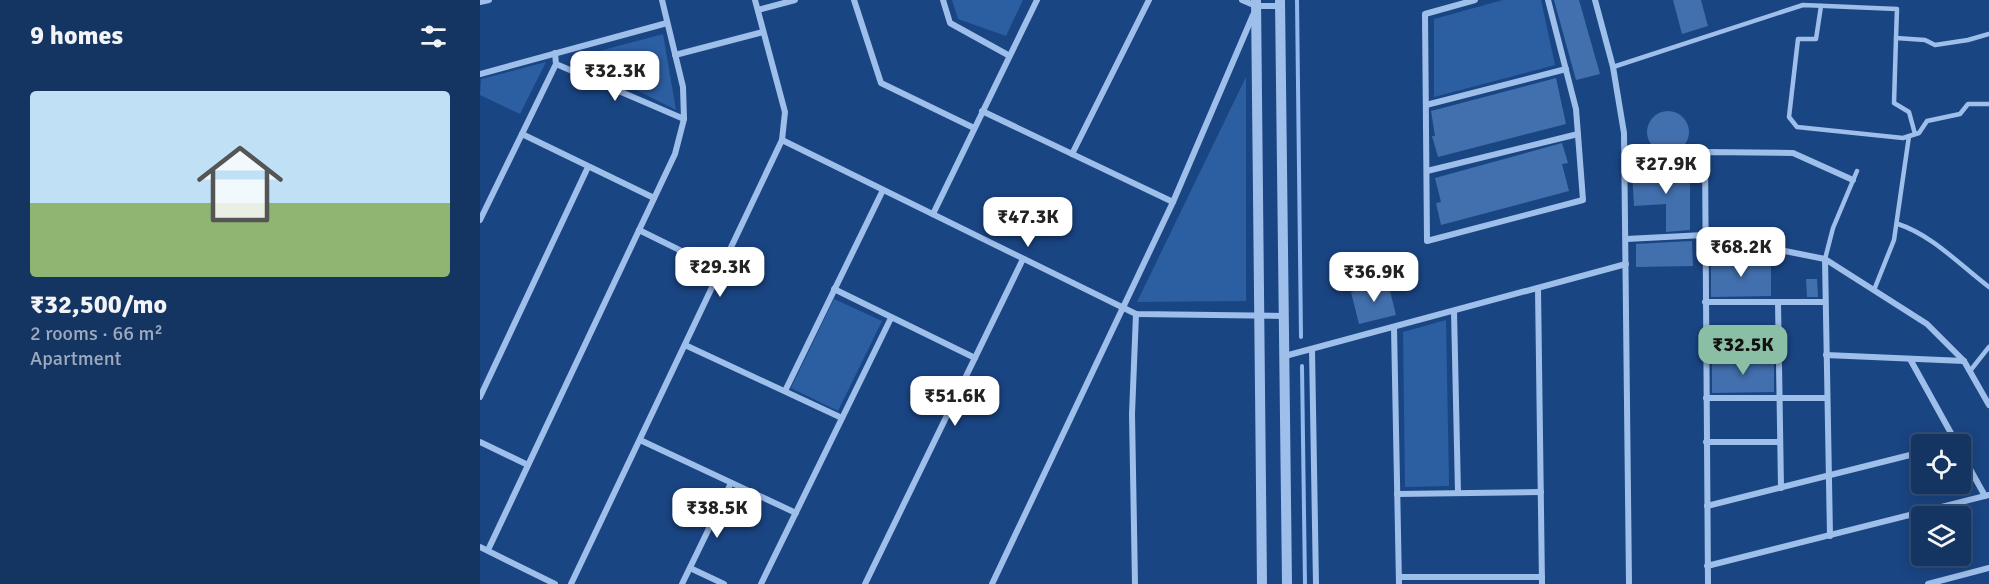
<!DOCTYPE html>
<meta charset="utf-8">
<style>
:root{--surface:#143462;--page:#1d3c68;--text:#f1f3f6;--muted:#9daabe;--line:#334f77;--accent:#8abfa5}
body{margin:0;font-family:Signika,sans-serif;background:var(--page);color:var(--text);height:100vh;display:flex;flex-direction:column;font-size:22px;white-space:nowrap}
*{box-sizing:border-box;margin:0}
p{font-size:20px;color:var(--muted)}
.icon{flex:none;width:33px;height:33px;fill:none;stroke:currentColor;stroke-width:2;stroke-linecap:round;stroke-linejoin:round}
.map{position:relative;flex:1;overflow:hidden}
.drawer{display:flex;flex-direction:column;background:var(--surface);width:480px}
.drawer>*{flex:none}
.tools{position:absolute;left:1431px;top:434px;display:grid;gap:12px}
.tools a{display:grid;place-items:center;width:60px;height:60px;border-radius:6px;background:var(--surface);box-shadow:0 3px 15px #0003,0 0 0 2px var(--line);font-size:30px}
.price{position:absolute;translate:-50% -51px;padding:0 14px;border-radius:12px;background:#fff;color:#222;font-size:20px;line-height:39px;filter:drop-shadow(0 2px 3px #0008)}
.price::after{content:'';position:absolute;left:50%;top:36px;width:18px;height:14px;margin-left:-9px;background:inherit;clip-path:polygon(0 0,100% 0,50% 100%)}
.price.active{background:var(--accent);color:#111}
ul{padding:0;list-style:none}
li{display:grid;align-content:center;gap:12px;height:318px;padding:0 30px}
li span{display:grid;place-items:center;height:186px;border-radius:6px;color:#555}
li>.icon{margin-inline-start:auto}
span .icon{width:108px;height:108px;fill:#fffc;stroke-width:1}
li b{font-size:26px}
h2{display:flex;justify-content:space-between;align-items:center;height:72px;padding:0 30px;font-size:26px}
main{display:flex;flex:1;min-height:0}
.map>svg:first-child{display:block}
.green{fill:#2c5ea2}
.lines{fill:none;stroke-linecap:round;stroke-linejoin:round}
.stream{stroke:#91b9ee;stroke-width:4}
.building{fill:#426fad}
.service{stroke:#9fbfeb;stroke-width:4.5}
.minor{stroke:#9fbfeb;stroke-width:6}
.tertiary{stroke:#9fbfeb;stroke-width:10}
</style>
<main>
<section class="drawer">
<h2>9 homes<svg class="icon" aria-label="filters" viewBox="0 0 24 24"><path d="M4 7h16M4 17h16"/><circle cx="9" cy="7" r="2"/><circle cx="15" cy="17" r="2"/></svg></h2>
<ul>
<li><span style="background:linear-gradient(#bfe0f5 60%,#8fb573 0)"><svg class="icon" aria-label="home" viewBox="0 0 24 24"><path d="M3 11l9-7 9 7M6 9v11h12V9"/></svg></span><div><b>₹32,500/mo</b><p>2 rooms · 66 m²</p><p>Apartment</p></div></li>
</ul>
</section>
<div class="map">
<svg width="1509" height="584" viewBox="0 0 1509 584">
<rect width="100%" height="100%" fill="#1a4583"/>
<g class="green">
<path d="M472 0H543L526 36 478 19Z"/>
<path d="M1023 0H1061L1075 65 954 97V19Z"/>
<path d="M183 34 196 110 93 58Z"/>
<path d="M66 62 40 114 0 95 1 79Z"/>
<path d="M766 77V301L657 302Z"/>
<path d="M354 299 402 321 358 411 311 388Z"/>
<path d="M966 320 969 486 925 487 923 332Z"/>
</g>
<g class="lines">
<g class="stream">
<path d="M817 0 821 337"/>
<path d="M822 366 825 584"/>
</g>
</g>
<g class="building">
<path d="M1074 0H1099L1120 74 1096 80Z"/>
<path d="M1193 0H1221L1228 26 1202 34Z"/>
<path d="M1076 78 1086 124 958 157 952 136H955L951 111Z"/>
<circle cx="1188" cy="132" r="21"/>
<path d="M1082 143 1088 163 1082 164 1089 191 961 225 956 203 961 202 955 178Z"/>
<path d="M1210 169V230L1186 232V204L1154 206 1152 172Z"/>
<path d="M1212 241 1213 266 1156 267V244Z"/>
<path d="M1291 258V296L1231 297V259Z"/>
<path d="M1326 279H1337L1338 297H1327Z"/>
<path d="M908 283 916 315 879 324 871 292Z"/>
<path d="M1294 359V392L1232 393V360Z"/>
</g>
<g class="lines">
<g class="service">
<path d="M1341 6 1336 39H1318L1309 117 1317 127 1423 138 1439 133 1447 121 1480 114 1488 104H1509"/>
<path d="M1416 38 1414 103 1429 112 1435 134"/>
<path d="M1133 67 1323 5 1417 9 1416 38 1445 40 1455 45 1488 40 1509 34"/>
<path d="M1418 224C1452 235 1480 265 1509 287"/>
<path d="M1345 259 1353 228 1377 171"/>
<path d="M1394 290 1414 240 1429 136"/>
<path d="M1490 371 1509 347"/>
</g>
<g class="minor">
<path d="M374 0 401 83 494 128"/>
<path d="M463 0 470 23 528 55"/>
<path d="M762 0 776 6H801"/>
<path d="M995 0 945 14 947 241 1103 200 1096 109 1068 0"/>
<path d="M1115 0 1133 67 1144 133 1149 584"/>
<path d="M0 2 9 0"/>
<path d="M278 10 315 0"/>
<path d="M195 55 283 32"/>
<path d="M76 64 204 119"/>
<path d="M0 74 187 23"/>
<path d="M946 105 1086 69"/>
<path d="M502 111 693 202"/>
<path d="M42 134 174 198"/>
<path d="M302 140 656 314 804 316"/>
<path d="M1225 152 1228 584"/>
<path d="M592 154 669 0"/>
<path d="M1145 166 1225 152 1313 153 1373 180"/>
<path d="M947 171 1098 134"/>
<path d="M453 214 557 0"/>
<path d="M0 220 76 64 75 53"/>
<path d="M159 230 240 270"/>
<path d="M1146 239 1224 235 1345 259 1447 324 1484 361 1509 405"/>
<path d="M1345 259 1350 536"/>
<path d="M1058 288 1062 584"/>
<path d="M354 289 495 358"/>
<path d="M1225 302H1345"/>
<path d="M1298 302 1301 488"/>
<path d="M974 311 978 493"/>
<path d="M914 327 919 584"/>
<path d="M205 345 362 418"/>
<path d="M832 349 836 584"/>
<path d="M1226 355 1299 354"/>
<path d="M1346 355 1484 361"/>
<path d="M805 356 1146 264"/>
<path d="M1430 359 1477 444"/>
<path d="M305 391 403 190"/>
<path d="M0 397 108 167"/>
<path d="M1226 398H1347"/>
<path d="M160 440 316 513"/>
<path d="M0 442 48 465"/>
<path d="M1226 442H1300"/>
<path d="M1480 451 1505 496"/>
<path d="M917 494 1061 492"/>
<path d="M1227 506 1442 452"/>
<path d="M0 547 75 584"/>
<path d="M8 550 195 154 204 119 203 87 182 0"/>
<path d="M1227 566 1509 495"/>
<path d="M210 568 244 584"/>
<path d="M919 577H1062"/>
<path d="M91 584 302 140 305 112 275 0"/>
<path d="M202 584 251 483"/>
<path d="M281 584 411 318"/>
<path d="M385 584 543 259"/>
<path d="M512 584 693 202 773 15"/>
<path d="M655 584 652 414 656 314"/>
<path d="M1448 584 1509 568"/>
</g>
<g class="tertiary">
<path d="M776 0 782 584"/>
<path d="M800 0 807 584"/>
</g>
</g>
</svg>
<div class="tools">
<a><svg class="icon" aria-label="locate" viewBox="0 0 24 24"><circle cx="12" cy="12" r="6"/><path d="M12 2v4M12 18v4M2 12h4M18 12h4"/></svg></a>
<a><svg class="icon" aria-label="layers" viewBox="0 0 24 24"><path d="M12 4l9 5-9 5-9-5zM3 14l9 5 9-5"/></svg></a>
</div>
<b class="price" style="left:135px;top:102px">₹32.3K</b>
<b class="price" style="left:1186px;top:195px">₹27.9K</b>
<b class="price" style="left:548px;top:248px">₹47.3K</b>
<b class="price" style="left:1261px;top:278px">₹68.2K</b>
<b class="price" style="left:240px;top:298px">₹29.3K</b>
<b class="price" style="left:894px;top:303px">₹36.9K</b>
<b class="price active" style="left:1263px;top:376px">₹32.5K</b>
<b class="price" style="left:475px;top:427px">₹51.6K</b>
<b class="price" style="left:237px;top:539px">₹38.5K</b>
</div>
</main>
